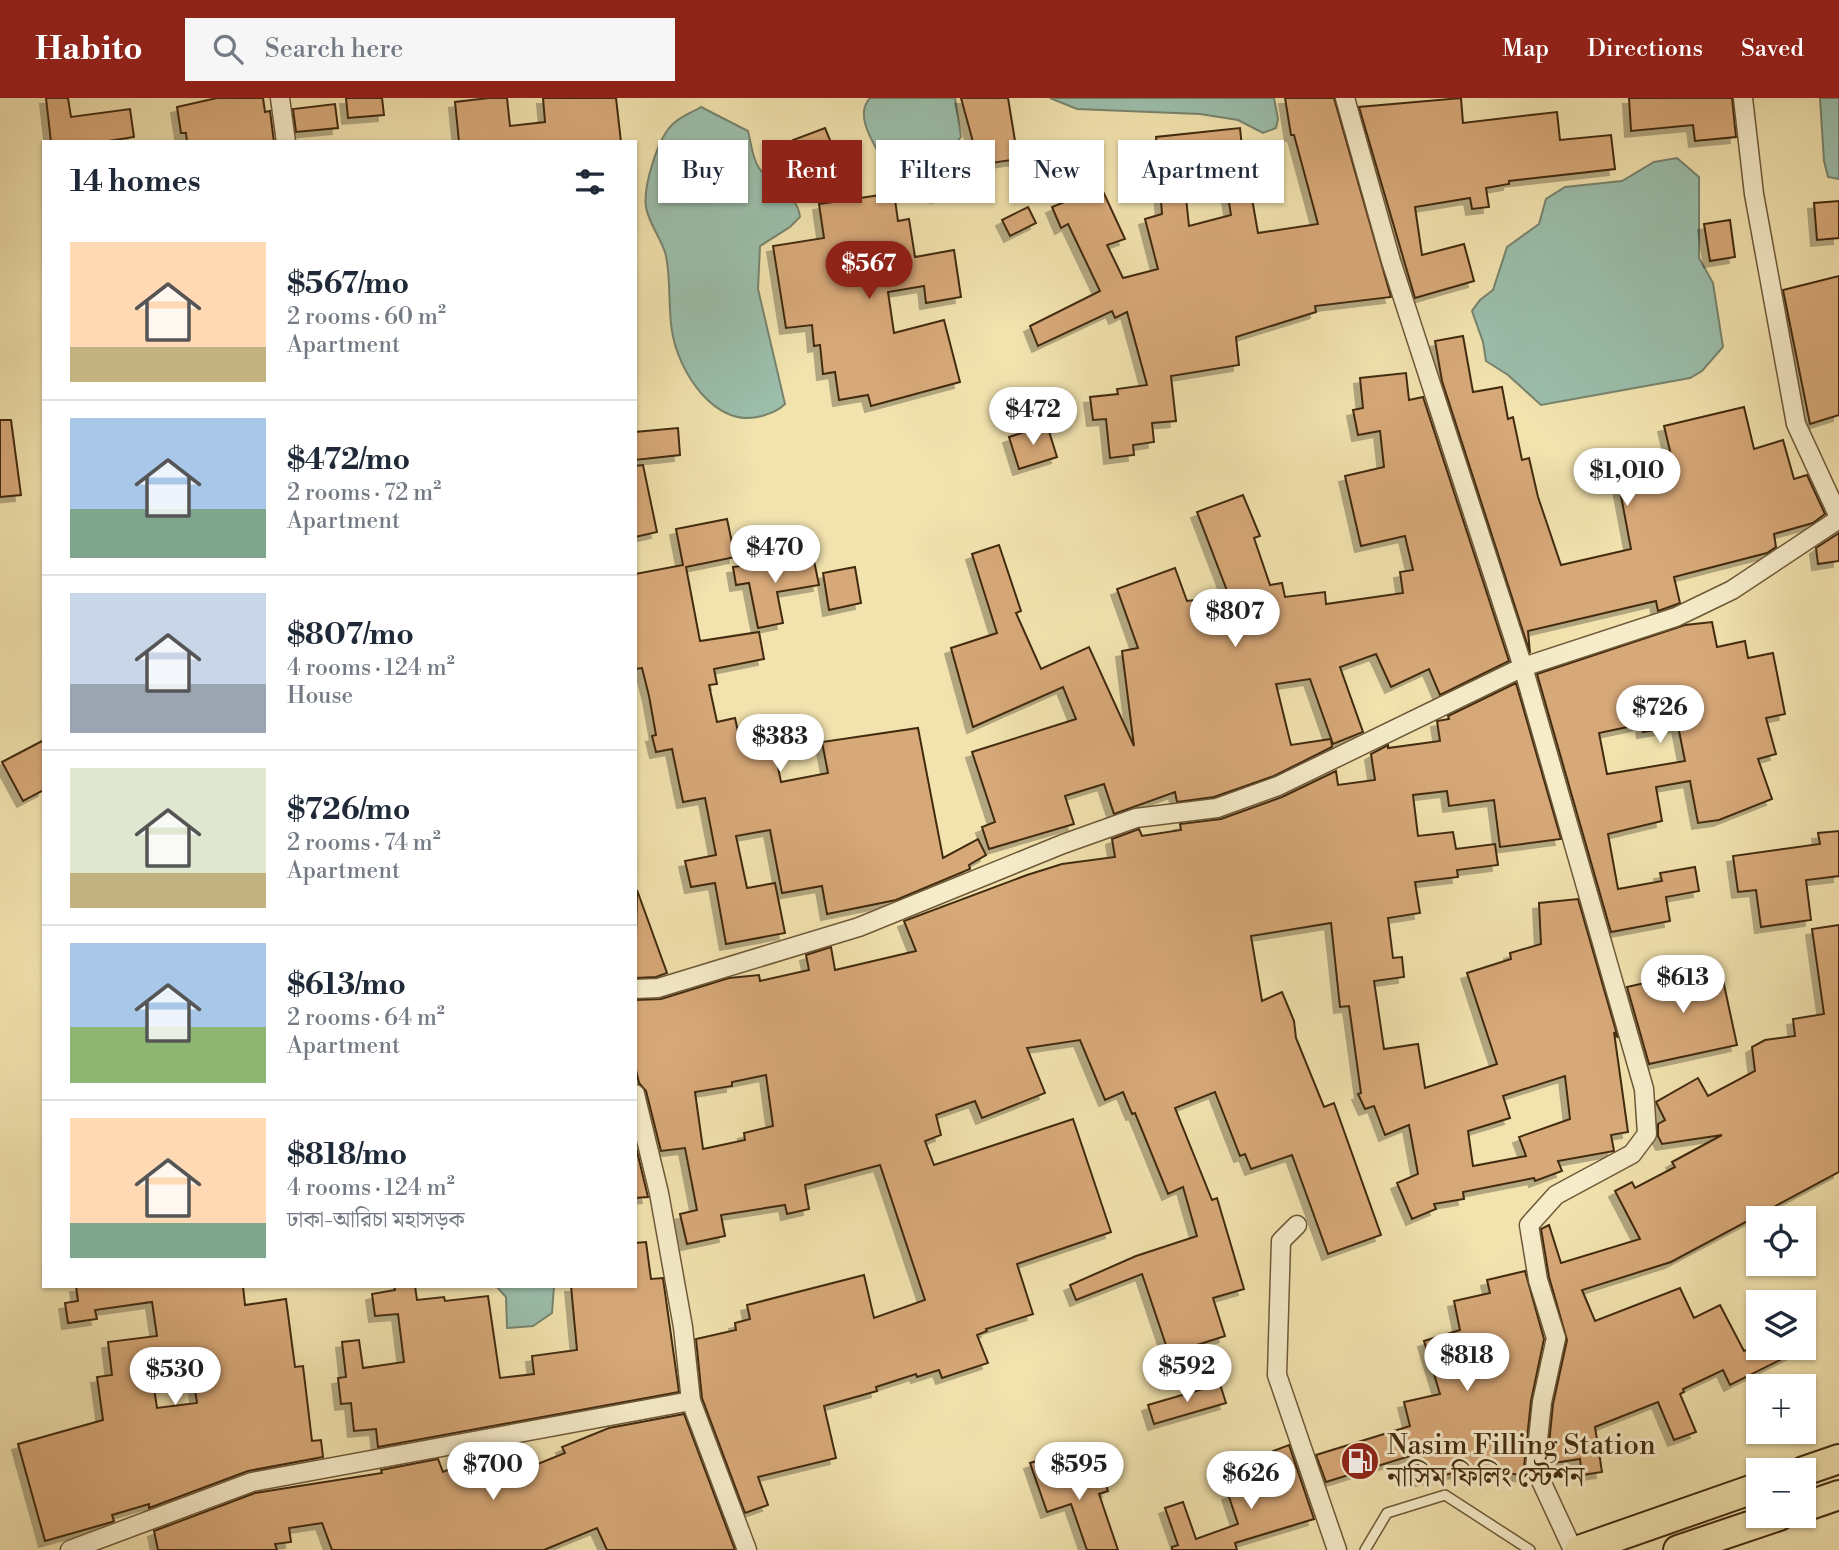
<!DOCTYPE html>
<meta charset="utf-8">
<style>
:root{--surface:#fff;--page:#f6f6f7;--text:#1f2937;--muted:#747a83;--line:#e0e1e3;--accent:#8f2418}
body{margin:0;font-family:"Libre Bodoni","Noto Serif Bengali",serif;background:var(--page);color:var(--text);height:100vh;display:flex;flex-direction:column;font-size:26px;white-space:nowrap}
*{box-sizing:border-box;margin:0}
p{font-size:23px;color:var(--muted)}
.icon{flex:none;width:38px;height:38px;fill:none;stroke:currentColor;stroke-width:2;stroke-linecap:round;stroke-linejoin:round}
.map{position:relative;flex:1;overflow:hidden}
.side{position:absolute;left:42px;top:42px;width:595px;height:1148px;display:flex;flex-direction:column;background:var(--surface);border-radius:0px;box-shadow:0 2px 5px #0004}
.side>*{flex:none}
.top-card{position:absolute;left:658px;top:42px;width:665px;height:63px;display:flex;gap:14px}
.controls{position:absolute;left:1746px;top:1108px;display:grid;gap:14px}
.controls a{display:grid;place-items:center;width:70px;height:70px;border-radius:0px;background:var(--surface);box-shadow:0 2px 5px #0004;font-size:35px}
.price{position:absolute;translate:-50% -60px;padding:0 16px;border-radius:24px;background:#fff;color:#222;font-size:23px;line-height:46px;filter:drop-shadow(0 2px 4px #0008)}
.price::after{content:'';position:absolute;left:50%;top:42px;width:21px;height:16px;margin-left:-10px;background:inherit;clip-path:polygon(0 0,100% 0,50% 100%)}
.price.active{background:var(--accent);color:#fff}
ul{padding:0;list-style:none}
li{display:flex;align-items:center;gap:21px;height:175px;padding:0 28px}
li+li{border-top:2px solid var(--line)}
li span{display:grid;place-items:center;flex:none;width:196px;height:140px;border-radius:0px;color:#555}
li>.icon{margin-inline-start:auto}
span .icon{width:84px;height:84px;fill:#fffc;stroke-width:1}
li b{font-size:30px}
h2{display:flex;justify-content:space-between;align-items:center;height:84px;padding:0 28px;font-size:30px}
.chip{padding:0 24px;border-radius:0px;background:var(--surface);box-shadow:0 2px 5px #0004;font-size:24px;line-height:63px}
.chip.active{background:var(--accent);color:#fff}
header{display:flex;align-items:center;gap:42px;box-sizing:border-box;height:98px;padding:0 35px;background:var(--accent);color:#fff}
header strong{font-size:33px}
nav{display:flex;gap:38px;margin-inline-start:auto;font-size:24px}
.search{width:490px;height:63px;background:var(--page);display:flex;align-items:center;gap:18px;box-sizing:border-box;padding:0 24px;border-radius:0px;color:var(--muted);font-size:26px}
.map>svg:first-child{display:block}
.water{fill:#9bbeab;stroke:#77836d;stroke-width:2}
.building{fill:#d7a878;stroke:#422b10;stroke-width:2;fill-rule:evenodd;filter:url(#shadow)}
.lines{fill:none;stroke-linecap:round;stroke-linejoin:round}
.service-casing{stroke:#6e5938;stroke-width:12}
.minor-casing{stroke:#6e5938;stroke-width:21}
.trunk-casing{stroke:#422b10;stroke-width:32}
.service{stroke:#f6ecca;stroke-width:9}
.minor{stroke:#f6ecca;stroke-width:18}
.trunk{stroke:#f1e2ae;stroke-width:28}
.labels{text-anchor:middle;dominant-baseline:central;stroke-width:6;stroke-linejoin:round;paint-order:stroke}
.poi-label{font-size:28px;fill:#422b10;stroke:#f6ecca;text-anchor:start}
</style>
<header>
<strong>Habito</strong>
<div class="search"><svg class="icon" aria-label="search" viewBox="0 0 24 24"><circle cx="10" cy="10" r="6"/><path d="M15 15l6 6"/></svg>Search here</div>
<nav><a>Map</a><a>Directions</a><a>Saved</a></nav>
</header>
<div class="map">
<svg width="1839" height="1452" viewBox="0 0 1839 1452">
<defs>
<filter id="shadow"><feDropShadow dx="-6" dy="6" stdDeviation="0" flood-color="#0004"/></filter>
</defs>
<rect width="100%" height="100%" fill="#f1e2ae"/>
<filter id="stains"><feTurbulence type="fractalNoise" baseFrequency=".00286" numOctaves="4"/><feColorMatrix values="0 0 0 0 .2 0 0 0 0 .09 0 0 0 0 .02 0 0 0 .5 -.17"/></filter>
<radialGradient id="worn" r=".72"><stop offset=".6" stop-color="#630" stop-opacity="0"/><stop offset="1" stop-color="#630" stop-opacity=".3"/></radialGradient>
<g class="water">
<path d="M870 0H955L961 39C944 61 906 62 880 57 871 41 855 16 870 0Z"/>
<path d="M1050 0H1274L1278 21 1276 30 1263 35 1238 22 1200 16 1077 11Z"/>
<path d="M1820 0H1839V81L1828 79 1824 63Z"/>
<path d="M701 9 748 33C751 44 752 60 759 70 772 89 797 94 800 119L790 129 760 148 758 191 785 306C778 313 771 315 762 318 715 332 678 273 672 233 668 209 671 182 666 158 663 143 649 127 646 109 643 89 658 38 674 25 681 18 693 14 701 9Z"/>
<path d="M1677 60 1699 79V160L1713 185 1723 249 1702 273 1690 280 1541 307 1508 277 1486 263 1483 244 1472 213 1480 202 1493 192 1507 149 1539 126 1546 101 1565 89 1622 83 1654 64Z"/>
<path d="M496 1188H554L552 1215 533 1228 507 1230 506 1199Z"/>
</g>
<g class="building">
<path d="M46 0H68L71 19 130 11 134 39 102 44H51Z"/>
<path d="M217 0H263L265 14 270 13 274 44H187L186 35H181L177 9Z"/>
<path d="M346 0H382L384 17 348 20Z"/>
<path d="M489 0H507L510 28 545 24 543 0H616L621 44H459L455 4Z"/>
<path d="M961 0H1008L1018 61 991 65 994 86 936 99 930 62 976 55Z"/>
<path d="M1285 0H1334L1391 199 1315 208 1316 214 1236 239 1239 267 1171 278 1176 323 1152 325 1154 344 1133 347 1134 357 1110 360 1106 321 1093 322 1090 299 1118 296 1117 291 1147 287 1127 214 1115 220 1112 213 1038 248 1030 228 1100 193 1068 126 1061 130 1052 109 1101 89 1125 141 1107 147 1123 180 1158 171 1145 121 1162 116 1156 39 1240 30 1246 89H1250L1258 135 1318 126 1294 37H1291ZM1226 86 1231 117 1189 128 1185 90Z"/>
<path d="M1461 0 1463 25 1557 14 1560 42 1611 37 1615 71 1509 83V86L1486 90 1489 109 1472 111 1470 100 1415 109 1422 157 1464 146 1474 183 1415 200 1359 9Z"/>
<path d="M1629 0H1732L1736 39 1695 43 1693 27 1631 33Z"/>
<path d="M335 6 338 30 296 34 293 11Z"/>
<path d="M825 30 832 47 800 60 793 42Z"/>
<path d="M894 95 898 123 909 121 915 159 954 152 961 199 926 205 924 188 888 194 894 235 944 222 960 284 871 308 868 297 839 302 835 274 823 276 820 247 814 248 812 227 786 230 773 148 824 140 819 106Z"/>
<path d="M1839 103V140L1817 142 1814 105Z"/>
<path d="M1028 109 1036 125 1010 138 1002 122Z"/>
<path d="M1730 122 1735 159 1710 163 1704 126Z"/>
<path d="M1839 178V317L1810 326 1783 192Z"/>
<path d="M1463 238 1473 294 1502 289 1508 321 1513 319 1522 362 1529 360 1538 399 1561 467 1631 451 1618 382 1661 374 1658 360 1671 357 1664 328 1744 309 1754 351 1783 342 1794 381 1807 377 1825 416 1813 425 1774 436 1776 449 1767 455 1674 479 1680 505 1672 508 1658 513 1656 503 1528 533 1530 555 1442 283 1435 243Z"/>
<path d="M1406 275 1409 302 1423 299 1509 563 1440 597 1429 571 1391 589 1376 556 1340 569 1363 634 1333 646 1310 581 1276 586 1291 647 1331 641 1332 649 1274 678 1214 699 1177 704 1175 694 1114 716 1104 686 1065 698 1074 726 989 751 982 729 995 724 972 654 1076 621 1063 589 973 629 951 550 997 535 972 456 999 447 1021 513 1016 515 1041 571 1089 549 1134 648 1122 553 1138 550 1117 491 1175 470 1187 503 1229 498 1197 414 1243 397 1260 438 1254 440 1270 487 1282 485 1285 499 1325 494 1326 506 1403 495 1400 474 1413 472 1405 438 1361 448 1345 378 1384 369 1380 333 1358 337 1353 312 1363 310 1360 280Z"/>
<path d="M0 322H11L21 397 0 399Z"/>
<path d="M1047 327 1057 359 1019 371 1009 339Z"/>
<path d="M678 330 680 357 635 362V334Z"/>
<path d="M643 367 657 434 635 439V368Z"/>
<path d="M727 421 735 459 686 469 700 543 759 534 764 561 714 571 717 586 709 587 717 624 735 620 742 651 773 644 781 684 828 675 822 644 918 630 943 760 978 741 986 757 969 767 970 771 896 802 827 816 822 788 782 795 770 732 736 738 747 790 775 785 785 835 726 846 715 785 691 789 685 763 716 757 705 700 683 704 672 651 656 654 652 638 656 637 649 598 642 570 635 571V476L683 467 676 431Z"/>
<path d="M1839 435V463L1818 466 1816 450Z"/>
<path d="M813 458 819 487 777 494 783 525 758 530 749 485 736 487 733 469Z"/>
<path d="M855 469 861 505 829 512 823 475Z"/>
<path d="M1712 524 1717 549 1745 543 1748 560 1773 555 1785 616 1766 620 1776 656 1758 661 1772 701 1719 722 1698 725 1690 683 1656 689 1662 723 1608 736 1618 791 1662 783 1660 775 1695 769 1699 793 1666 799 1670 823 1611 834 1537 576 1685 527ZM1642 626 1643 634 1678 628 1685 663 1607 676 1599 635Z"/>
<path d="M1516 585 1561 741 1500 749 1494 702 1449 708 1447 693 1413 697 1418 738 1453 734 1456 751 1495 746 1498 767 1457 772 1458 779 1415 784 1420 815 1388 820 1393 860 1402 859 1404 879 1374 883 1384 951 1418 946 1425 990 1497 966 1467 875 1511 861 1510 855 1541 846 1539 805 1578 801 1618 940 1614 934 1628 1034 1611 1037 1614 1053 1558 1063 1562 1073 1535 1083 1534 1080 1463 1094 1464 1101 1434 1106 1436 1111 1412 1121 1397 1085 1418 1076 1409 1027 1385 1037 1374 1008 1365 1011 1358 996 1361 995 1349 908 1340 909 1331 825 1251 838 1262 903 1282 894 1294 923 1296 940 1324 1009 1334 1005 1381 1137 1328 1156 1292 1057 1251 1071 1245 1056 1240 1058 1215 994 1175 1010 1212 1102 1217 1100 1244 1191 1213 1200 1225 1238 1169 1256 1142 1176 1076 1202 1070 1187 1136 1158 1197 1138 1183 1089 1168 1096 1135 1015 1132 1016 1123 994 1105 1002 1080 942 1027 950 1045 995 982 1020 975 1003 936 1017 941 1037 925 1043 934 1067 1073 1021 1111 1134 1017 1166 1033 1216 986 1231 987 1233 977 1237 988 1265 942 1280 939 1272 917 1279 916 1276 876 1289 877 1293 824 1308 836 1360 758 1379 768 1407 745 1415 702 1300 696 1241 736 1232 735 1225 750 1221 747 1207 864 1177 874 1220 925 1202 880 1067 805 1087 809 1111 787 1116 785 1107 721 1117 725 1138 687 1146 680 1116 697 1112 685 1050 661 1053 646 993 639 985 635 968V902L661 901 729 880 759 877 760 883 809 872 806 857 831 849 835 872 916 853 904 823 1027 777 1062 766 1115 759 1112 741 1139 731 1142 738 1181 732 1180 726 1221 721 1282 699 1336 673 1338 687 1375 682 1371 656 1388 647V650L1440 643 1437 623 1449 621 1448 618ZM766 977 773 1028 744 1035 745 1042 703 1051 695 994 732 988V984ZM1565 978 1570 1021 1519 1039 1526 1058 1473 1068 1468 1033 1510 1020 1503 998Z"/>
<path d="M44 642V692L23 703 2 664Z"/>
<path d="M1839 733V778L1806 782 1811 822 1761 829 1756 792 1738 794 1733 758 1820 746 1818 735Z"/>
<path d="M637 792 667 875 656 879 635 880Z"/>
<path d="M1839 827V1074L1671 1164 1582 1192 1595 1223 1680 1190 1694 1220 1720 1207 1744 1253 1751 1250H1804L1730 1287 1723 1272 1683 1291 1684 1294 1680 1296 1696 1334 1674 1342 1658 1304 1595 1329 1602 1374 1582 1377 1580 1361 1547 1366 1553 1306 1567 1242 1549 1179 1541 1131 1549 1127 1561 1165 1640 1141 1615 1093 1632 1084 1635 1090 1675 1069 1672 1064 1722 1037 1662 1046 1658 1038V1026L1665 1022 1656 1004 1698 980 1708 998 1755 973 1752 949 1765 942 1795 938 1793 921 1824 916 1812 831Z"/>
<path d="M1720 868 1737 947 1649 966 1627 889Z"/>
<path d="M635 1045 648 1099 635 1100Z"/>
<path d="M646 1144 651 1181 663 1180 679 1294 378 1349 376 1331 354 1333 351 1305 341 1306 338 1280 346 1279 342 1244 359 1242 363 1270 404 1264 398 1216 375 1218 372 1196 395 1192 394 1188H415L417 1202 444 1199 445 1203 488 1198 500 1280 534 1276 532 1258 577 1252 571 1188H635V1145Z"/>
<path d="M1525 1173 1544 1241 1531 1303 1524 1369 1526 1378 1477 1370 1421 1382 1416 1356 1326 1384 1316 1357 1410 1328 1404 1304 1440 1296 1424 1243 1460 1232 1454 1203 1490 1195 1487 1182Z"/>
<path d="M76 1188H243L245 1207 286 1201 295 1269 303 1268 312 1343 321 1342 323 1359 248 1373 149 1410V1406L112 1417 114 1423 112 1424 45 1443 18 1346 103 1322 97 1279 112 1277 108 1244 157 1238 152 1204 95 1212 97 1221 68 1225 65 1205 78 1203ZM191 1265 197 1305 157 1310 151 1270Z"/>
<path d="M1220 1286 1226 1305 1154 1326 1148 1307Z"/>
<path d="M684 1316 735 1452H607L597 1430 544 1452H332L322 1425 289 1430 291 1444 275 1446 277 1452H158L154 1433 255 1395 382 1375 381 1372 438 1361 443 1374 501 1350 518 1347 528 1370 565 1355 562 1349 609 1330Z"/>
<path d="M1289 1347 1314 1421 1235 1445 1237 1452H1172V1449L1178 1447 1165 1410 1183 1404 1196 1441 1238 1426 1228 1396 1282 1378 1273 1353Z"/>
<path d="M1046 1360 1054 1382 1099 1366 1108 1393 1099 1396 1118 1452H1087L1071 1406 1047 1414 1030 1365Z"/>
</g>
<g class="lines">
<defs>
<path id="service" d="M1365 1452 1387 1415 1445 1397 1530 1452"/>
<g id="minor">
<path d="M280 0 286 44"/>
<path d="M1345 0 1391 163 1523 569 1644 991 1647 1036 1632 1056 1556 1097 1529 1127 1538 1182 1556 1240 1542 1304 1535 1370 1573 1452"/>
<path d="M1743 0 1754 96 1796 326 1839 419"/>
<path d="M635 891 658 890 859 829 1063 746 1136 720 1217 710 1278 688 1523 569 1676 519 1732 492 1839 421"/>
<path d="M635 996 659 1095 683 1229 691 1303 747 1452"/>
<path d="M1297 1127 1281 1143 1277 1277 1337 1452"/>
<path d="M70 1452 252 1384 691 1303"/>
</g>
<g id="trunk">
<path d="M1804 1373 1839 1361"/>
<path d="M1804 1409 1839 1397"/>
<path d="M1579 1452 1759 1389"/>
<path d="M1678 1452 1779 1418"/>
</g>
</defs>
<use href="#service" class="service-casing"/>
<use href="#minor" class="minor-casing"/>
<use href="#trunk" class="trunk-casing"/>
<use href="#service" class="service"/>
<use href="#minor" class="minor"/>
<use href="#trunk" class="trunk"/>
</g>
<defs>
<symbol id="fuel-disc" viewBox="-11 -11 22 22"><circle r="9.5" fill="#8f2418" stroke="#f6ecca"/><path d="M-5.5-6h7V0h2V4h1.3V-2.5L3-4.5l.8-.8L6-3V5H2.5V1h-1V6h-7ZM-4.2-4.7v3.2H.2V-4.7Z" fill="#fff"/></symbol>
</defs>
<g fill-rule="evenodd">
<use href="#fuel-disc" x="1338" y="1341" width="44" height="44"/>
</g>
<g class="labels">
<g class="poi-label">
<text x="1387" y="1347">Nasim Filling Station<tspan x="1387" dy="32">নাসিম ফিলিং স্টেশন</tspan></text>
</g>
</g>
<rect width="100%" height="100%" filter="url(#stains)"/>
<rect width="100%" height="100%" fill="url(#worn)"/>
</svg>
<div class="controls">
<a><svg class="icon" aria-label="locate" viewBox="0 0 24 24"><circle cx="12" cy="12" r="6"/><path d="M12 2v4M12 18v4M2 12h4M18 12h4"/></svg></a>
<a><svg class="icon" aria-label="layers" viewBox="0 0 24 24"><path d="M12 4l9 5-9 5-9-5zM3 14l9 5 9-5"/></svg></a>
<a>+</a>
<a>−</a>
</div>
<b class="price active" style="left:869px;top:203px">$567</b>
<b class="price" style="left:1033px;top:349px">$472</b>
<b class="price" style="left:1627px;top:410px">$1,010</b>
<b class="price" style="left:775px;top:487px">$470</b>
<b class="price" style="left:1235px;top:551px">$807</b>
<b class="price" style="left:1660px;top:647px">$726</b>
<b class="price" style="left:780px;top:676px">$383</b>
<b class="price" style="left:1683px;top:917px">$613</b>
<b class="price" style="left:1467px;top:1295px">$818</b>
<b class="price" style="left:1187px;top:1306px">$592</b>
<b class="price" style="left:175px;top:1309px">$530</b>
<b class="price" style="left:493px;top:1404px">$700</b>
<b class="price" style="left:1079px;top:1404px">$595</b>
<b class="price" style="left:1251px;top:1413px">$626</b>
<div class="top-card">
<a class="chip">Buy</a>
<a class="chip active">Rent</a>
<a class="chip">Filters</a>
<a class="chip">New</a>
<a class="chip">Apartment</a>
</div>
<section class="side">
<h2>14 homes<svg class="icon" aria-label="filters" viewBox="0 0 24 24"><path d="M4 7h16M4 17h16"/><circle cx="9" cy="7" r="2"/><circle cx="15" cy="17" r="2"/></svg></h2>
<ul>
<li><span style="background:linear-gradient(#ffd9b3 75%,#c2b280 0)"><svg class="icon" aria-label="home" viewBox="0 0 24 24"><path d="M3 11l9-7 9 7M6 9v11h12V9"/></svg></span><div><b>$567/mo</b><p>2 rooms · 60 m²</p><p>Apartment</p></div></li>
<li><span style="background:linear-gradient(#a9c7e8 65%,#7fa58c 0)"><svg class="icon" aria-label="home" viewBox="0 0 24 24"><path d="M3 11l9-7 9 7M6 9v11h12V9"/></svg></span><div><b>$472/mo</b><p>2 rooms · 72 m²</p><p>Apartment</p></div></li>
<li><span style="background:linear-gradient(#c9d6e8 65%,#9aa5b1 0)"><svg class="icon" aria-label="home" viewBox="0 0 24 24"><path d="M3 11l9-7 9 7M6 9v11h12V9"/></svg></span><div><b>$807/mo</b><p>4 rooms · 124 m²</p><p>House</p></div></li>
<li><span style="background:linear-gradient(#dfe7d0 75%,#c2b280 0)"><svg class="icon" aria-label="home" viewBox="0 0 24 24"><path d="M3 11l9-7 9 7M6 9v11h12V9"/></svg></span><div><b>$726/mo</b><p>2 rooms · 74 m²</p><p>Apartment</p></div></li>
<li><span style="background:linear-gradient(#a9c7e8 60%,#8fb573 0)"><svg class="icon" aria-label="home" viewBox="0 0 24 24"><path d="M3 11l9-7 9 7M6 9v11h12V9"/></svg></span><div><b>$613/mo</b><p>2 rooms · 64 m²</p><p>Apartment</p></div></li>
<li><span style="background:linear-gradient(#ffd9b3 75%,#7fa58c 0)"><svg class="icon" aria-label="home" viewBox="0 0 24 24"><path d="M3 11l9-7 9 7M6 9v11h12V9"/></svg></span><div><b>$818/mo</b><p>4 rooms · 124 m²</p><p>ঢাকা-আরিচা মহাসড়ক</p></div></li>
</ul>
</section>
</div>
